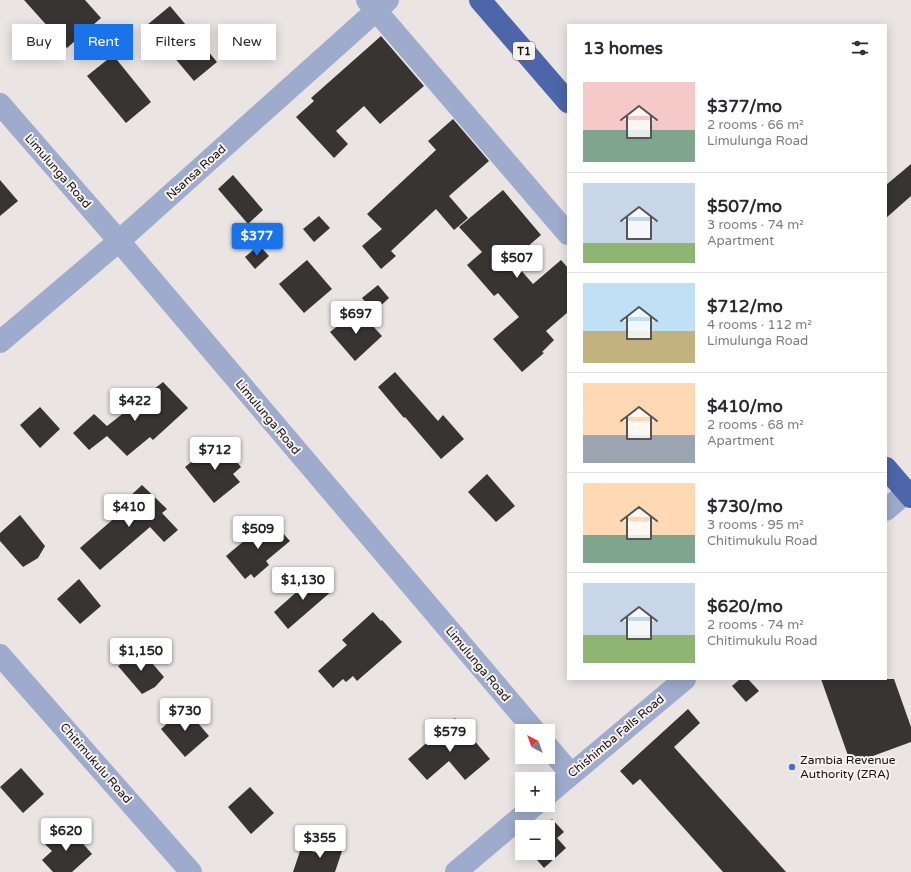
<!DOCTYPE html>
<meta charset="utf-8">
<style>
:root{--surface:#fff;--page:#f7f7f7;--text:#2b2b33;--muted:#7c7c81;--line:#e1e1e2;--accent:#1a73e8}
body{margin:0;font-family:"Varela Round",sans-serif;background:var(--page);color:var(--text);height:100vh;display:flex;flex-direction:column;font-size:15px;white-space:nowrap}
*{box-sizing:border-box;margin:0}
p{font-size:13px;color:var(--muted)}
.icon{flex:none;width:22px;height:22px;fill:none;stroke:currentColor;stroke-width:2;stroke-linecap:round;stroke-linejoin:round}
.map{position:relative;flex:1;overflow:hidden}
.drawer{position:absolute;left:567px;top:24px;width:320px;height:656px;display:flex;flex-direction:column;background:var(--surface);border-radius:0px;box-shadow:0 2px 10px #0003}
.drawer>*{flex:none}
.banner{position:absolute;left:12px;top:24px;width:380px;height:36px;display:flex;gap:8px}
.needle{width:26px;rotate:319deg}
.controls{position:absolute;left:515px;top:724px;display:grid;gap:8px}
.controls a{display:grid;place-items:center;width:40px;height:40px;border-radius:0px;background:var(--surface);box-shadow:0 2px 10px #0003;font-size:20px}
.price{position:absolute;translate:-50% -34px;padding:0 9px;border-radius:4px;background:#fff;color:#222;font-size:13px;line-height:26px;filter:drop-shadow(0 1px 2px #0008)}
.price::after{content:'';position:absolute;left:50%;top:24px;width:12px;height:9px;margin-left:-6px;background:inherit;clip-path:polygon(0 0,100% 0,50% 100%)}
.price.on{background:var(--accent);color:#fff}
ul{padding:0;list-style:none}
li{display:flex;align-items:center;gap:12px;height:100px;padding:0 16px}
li+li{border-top:1px solid var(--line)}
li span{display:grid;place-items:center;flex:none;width:112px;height:80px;border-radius:0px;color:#555}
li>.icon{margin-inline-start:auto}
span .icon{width:48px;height:48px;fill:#fffc;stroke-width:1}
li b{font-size:17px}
h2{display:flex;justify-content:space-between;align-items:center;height:48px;padding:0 16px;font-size:17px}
.chip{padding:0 14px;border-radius:0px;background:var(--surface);box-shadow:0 2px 10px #0003;font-size:14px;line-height:36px}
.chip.on{background:var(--accent);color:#fff}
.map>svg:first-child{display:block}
.building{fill:#383432}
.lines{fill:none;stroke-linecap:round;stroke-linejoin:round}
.street{stroke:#9eabcc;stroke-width:22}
.highway{stroke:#4d65a9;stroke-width:22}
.poi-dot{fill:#476bde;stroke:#f7f2ef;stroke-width:1.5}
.labels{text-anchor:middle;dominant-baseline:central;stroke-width:4;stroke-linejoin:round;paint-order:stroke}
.shield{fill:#f7f2ef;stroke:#595654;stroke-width:1}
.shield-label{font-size:11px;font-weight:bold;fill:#151312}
.street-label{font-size:12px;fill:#151312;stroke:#f7f2ef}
.poi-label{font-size:12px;fill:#151312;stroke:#f7f2ef;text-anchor:start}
</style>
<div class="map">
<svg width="911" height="872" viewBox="0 0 911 872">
<rect width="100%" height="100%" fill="#eae5e2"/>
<g class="building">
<path d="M24 0H85L101 18 67 48Z"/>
<path d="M170 6 217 62 194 81 147 25Z"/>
<path d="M381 36 424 86 380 124 364 106 336 131 348 144 334 158 296 117 314 101 311 98Z"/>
<path d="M113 55 151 102 126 123 87 76Z"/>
<path d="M453 119 489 161 449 196 468 218 454 230 436 209 391 251 396 256 381 269 362 246 382 229 367 214 436 150 428 141Z"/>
<path d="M911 164V196L886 218V185Z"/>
<path d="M233 175 263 210 248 224 218 189Z"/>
<path d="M0 180 18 201 0 216Z"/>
<path d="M503 190 541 235 512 260 533 284 561 260 568 268V312L546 331 554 340 542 352 544 353 522 372 493 339 519 317 498 293 494 296 467 265 482 252 459 227Z"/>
<path d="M319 216 330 228 314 242 303 229Z"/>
<path d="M259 245 269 256 255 269 245 257Z"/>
<path d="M307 260 332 289 304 313 279 284Z"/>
<path d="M378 285 389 298 374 312 362 298Z"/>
<path d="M358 310 382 336 355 361 330 332Z"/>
<path d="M395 372 438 421 443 415 464 439 441 459 405 417 404 418 378 387Z"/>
<path d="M163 382 188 408 153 440 150 437 127 456 107 436 89 450 73 433 94 414 107 426Z"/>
<path d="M40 407 60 429 40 448 20 425Z"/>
<path d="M219 440 241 467 233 474 240 482 214 503 185 467Z"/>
<path d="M487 474 515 506 496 522 468 492Z"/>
<path d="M142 485 167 509 162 513 178 530 164 542 150 527 100 570 80 548 133 502 128 498Z"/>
<path d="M20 515 45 546 38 558 23 567 0 541V533Z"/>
<path d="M270 519 290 541 266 561 269 565 254 578 251 574 245 579 226 556Z"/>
<path d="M318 573 333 590 288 629 274 612Z"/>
<path d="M79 579 101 606 80 624 57 599Z"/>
<path d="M373 612 381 621 382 620 402 642 357 681 353 676 346 682 343 679 333 688 318 671 347 645 342 640Z"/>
<path d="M140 649 164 677 155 687 142 694 118 666Z"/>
<path d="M740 679H748L759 691 746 702 732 686Z"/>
<path d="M821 679H894L911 727V742L851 764Z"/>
<path d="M185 708 209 736 185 757 161 729Z"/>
<path d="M688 709 700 723 674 747 786 872H723L640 779 633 785 620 771Z"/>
<path d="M455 718 490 759 465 780 449 761 427 780 408 759Z"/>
<path d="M21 768 44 794 23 813 0 787Z"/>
<path d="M250 787 274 813 251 834 228 807Z"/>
<path d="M552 819 564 832 557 838 566 848 544 868 531 853H548V827H544Z"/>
<path d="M67 825 92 854 72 872H53L42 860 52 851 45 844Z"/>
<path d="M326 839 344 845 335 872H293L301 848 321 854Z"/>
</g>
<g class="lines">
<g class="street">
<path d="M367 0 568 234"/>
<path d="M0 104 119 241 535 731"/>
<path d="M0 342 119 241 388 0"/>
<path d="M886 510 907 492"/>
<path d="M0 655 191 872"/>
<path d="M548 747 571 774"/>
<path d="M548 794 685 679"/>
<path d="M456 872 535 805"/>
</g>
<g class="highway">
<path d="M480 0 568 102"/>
<path d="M886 468 911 497"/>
</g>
</g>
<circle class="poi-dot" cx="792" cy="767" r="4"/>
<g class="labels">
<rect class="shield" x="513" y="42" width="22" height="18" rx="3"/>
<g class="shield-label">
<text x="524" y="51">T1</text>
</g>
<g class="street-label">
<text transform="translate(58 171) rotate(49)">Limulunga Road</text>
<text transform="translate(196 172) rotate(-42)">Nsansa Road</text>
<text transform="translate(268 417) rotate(50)">Limulunga Road</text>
<text transform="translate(478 664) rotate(50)">Limulunga Road</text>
<text transform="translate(616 736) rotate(-40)">Chishimba Falls Road</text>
<text transform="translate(96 763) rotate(49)">Chitimukulu Road</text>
</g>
<g class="poi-label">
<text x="800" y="760">Zambia Revenue<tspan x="800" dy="14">Authority (ZRA)</tspan></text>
</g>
</g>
</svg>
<div class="controls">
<a><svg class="needle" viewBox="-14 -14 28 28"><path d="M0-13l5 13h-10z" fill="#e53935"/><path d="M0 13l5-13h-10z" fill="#7c7c81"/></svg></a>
<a>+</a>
<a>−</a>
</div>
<b class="price on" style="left:257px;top:257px">$377</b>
<b class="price" style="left:517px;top:279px">$507</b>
<b class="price" style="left:356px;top:335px">$697</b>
<b class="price" style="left:135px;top:422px">$422</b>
<b class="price" style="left:215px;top:471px">$712</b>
<b class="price" style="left:129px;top:528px">$410</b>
<b class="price" style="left:258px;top:550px">$509</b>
<b class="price" style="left:303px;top:601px">$1,130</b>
<b class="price" style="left:141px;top:672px">$1,150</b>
<b class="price" style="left:185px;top:732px">$730</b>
<b class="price" style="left:450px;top:753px">$579</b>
<b class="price" style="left:66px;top:852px">$620</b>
<b class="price" style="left:320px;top:859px">$355</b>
<div class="banner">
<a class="chip">Buy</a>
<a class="chip on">Rent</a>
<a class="chip">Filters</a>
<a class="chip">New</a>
</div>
<section class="drawer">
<h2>13 homes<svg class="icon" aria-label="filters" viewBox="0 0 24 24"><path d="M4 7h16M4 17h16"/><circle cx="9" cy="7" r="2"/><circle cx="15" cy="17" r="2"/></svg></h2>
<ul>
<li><span style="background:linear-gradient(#f6c9c9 60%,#7fa58c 0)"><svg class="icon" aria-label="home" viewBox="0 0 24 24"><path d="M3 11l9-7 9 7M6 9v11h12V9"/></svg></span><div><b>$377/mo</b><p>2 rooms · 66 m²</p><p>Limulunga Road</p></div></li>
<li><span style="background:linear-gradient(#c9d6e8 75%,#8fb573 0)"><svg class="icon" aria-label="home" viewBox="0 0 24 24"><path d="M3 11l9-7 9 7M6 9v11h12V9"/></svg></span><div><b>$507/mo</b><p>3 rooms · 74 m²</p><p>Apartment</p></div></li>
<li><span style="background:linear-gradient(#bfe0f5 60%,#c2b280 0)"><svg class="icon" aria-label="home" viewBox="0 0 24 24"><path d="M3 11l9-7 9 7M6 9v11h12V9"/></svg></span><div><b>$712/mo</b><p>4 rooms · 112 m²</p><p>Limulunga Road</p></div></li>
<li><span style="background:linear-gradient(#ffd9b3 65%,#9aa5b1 0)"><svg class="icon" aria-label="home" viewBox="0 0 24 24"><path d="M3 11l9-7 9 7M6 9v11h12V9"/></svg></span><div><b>$410/mo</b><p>2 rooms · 68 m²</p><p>Apartment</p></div></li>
<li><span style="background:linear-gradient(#ffd9b3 65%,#7fa58c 0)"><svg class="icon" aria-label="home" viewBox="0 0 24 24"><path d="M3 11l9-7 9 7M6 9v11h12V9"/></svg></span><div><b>$730/mo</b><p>3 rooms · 95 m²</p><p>Chitimukulu Road</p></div></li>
<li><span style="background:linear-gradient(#c9d6e8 65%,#8fb573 0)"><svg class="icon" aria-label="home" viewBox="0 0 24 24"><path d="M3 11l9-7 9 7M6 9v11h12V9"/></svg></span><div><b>$620/mo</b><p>2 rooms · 74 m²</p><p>Chitimukulu Road</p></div></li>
</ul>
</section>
</div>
